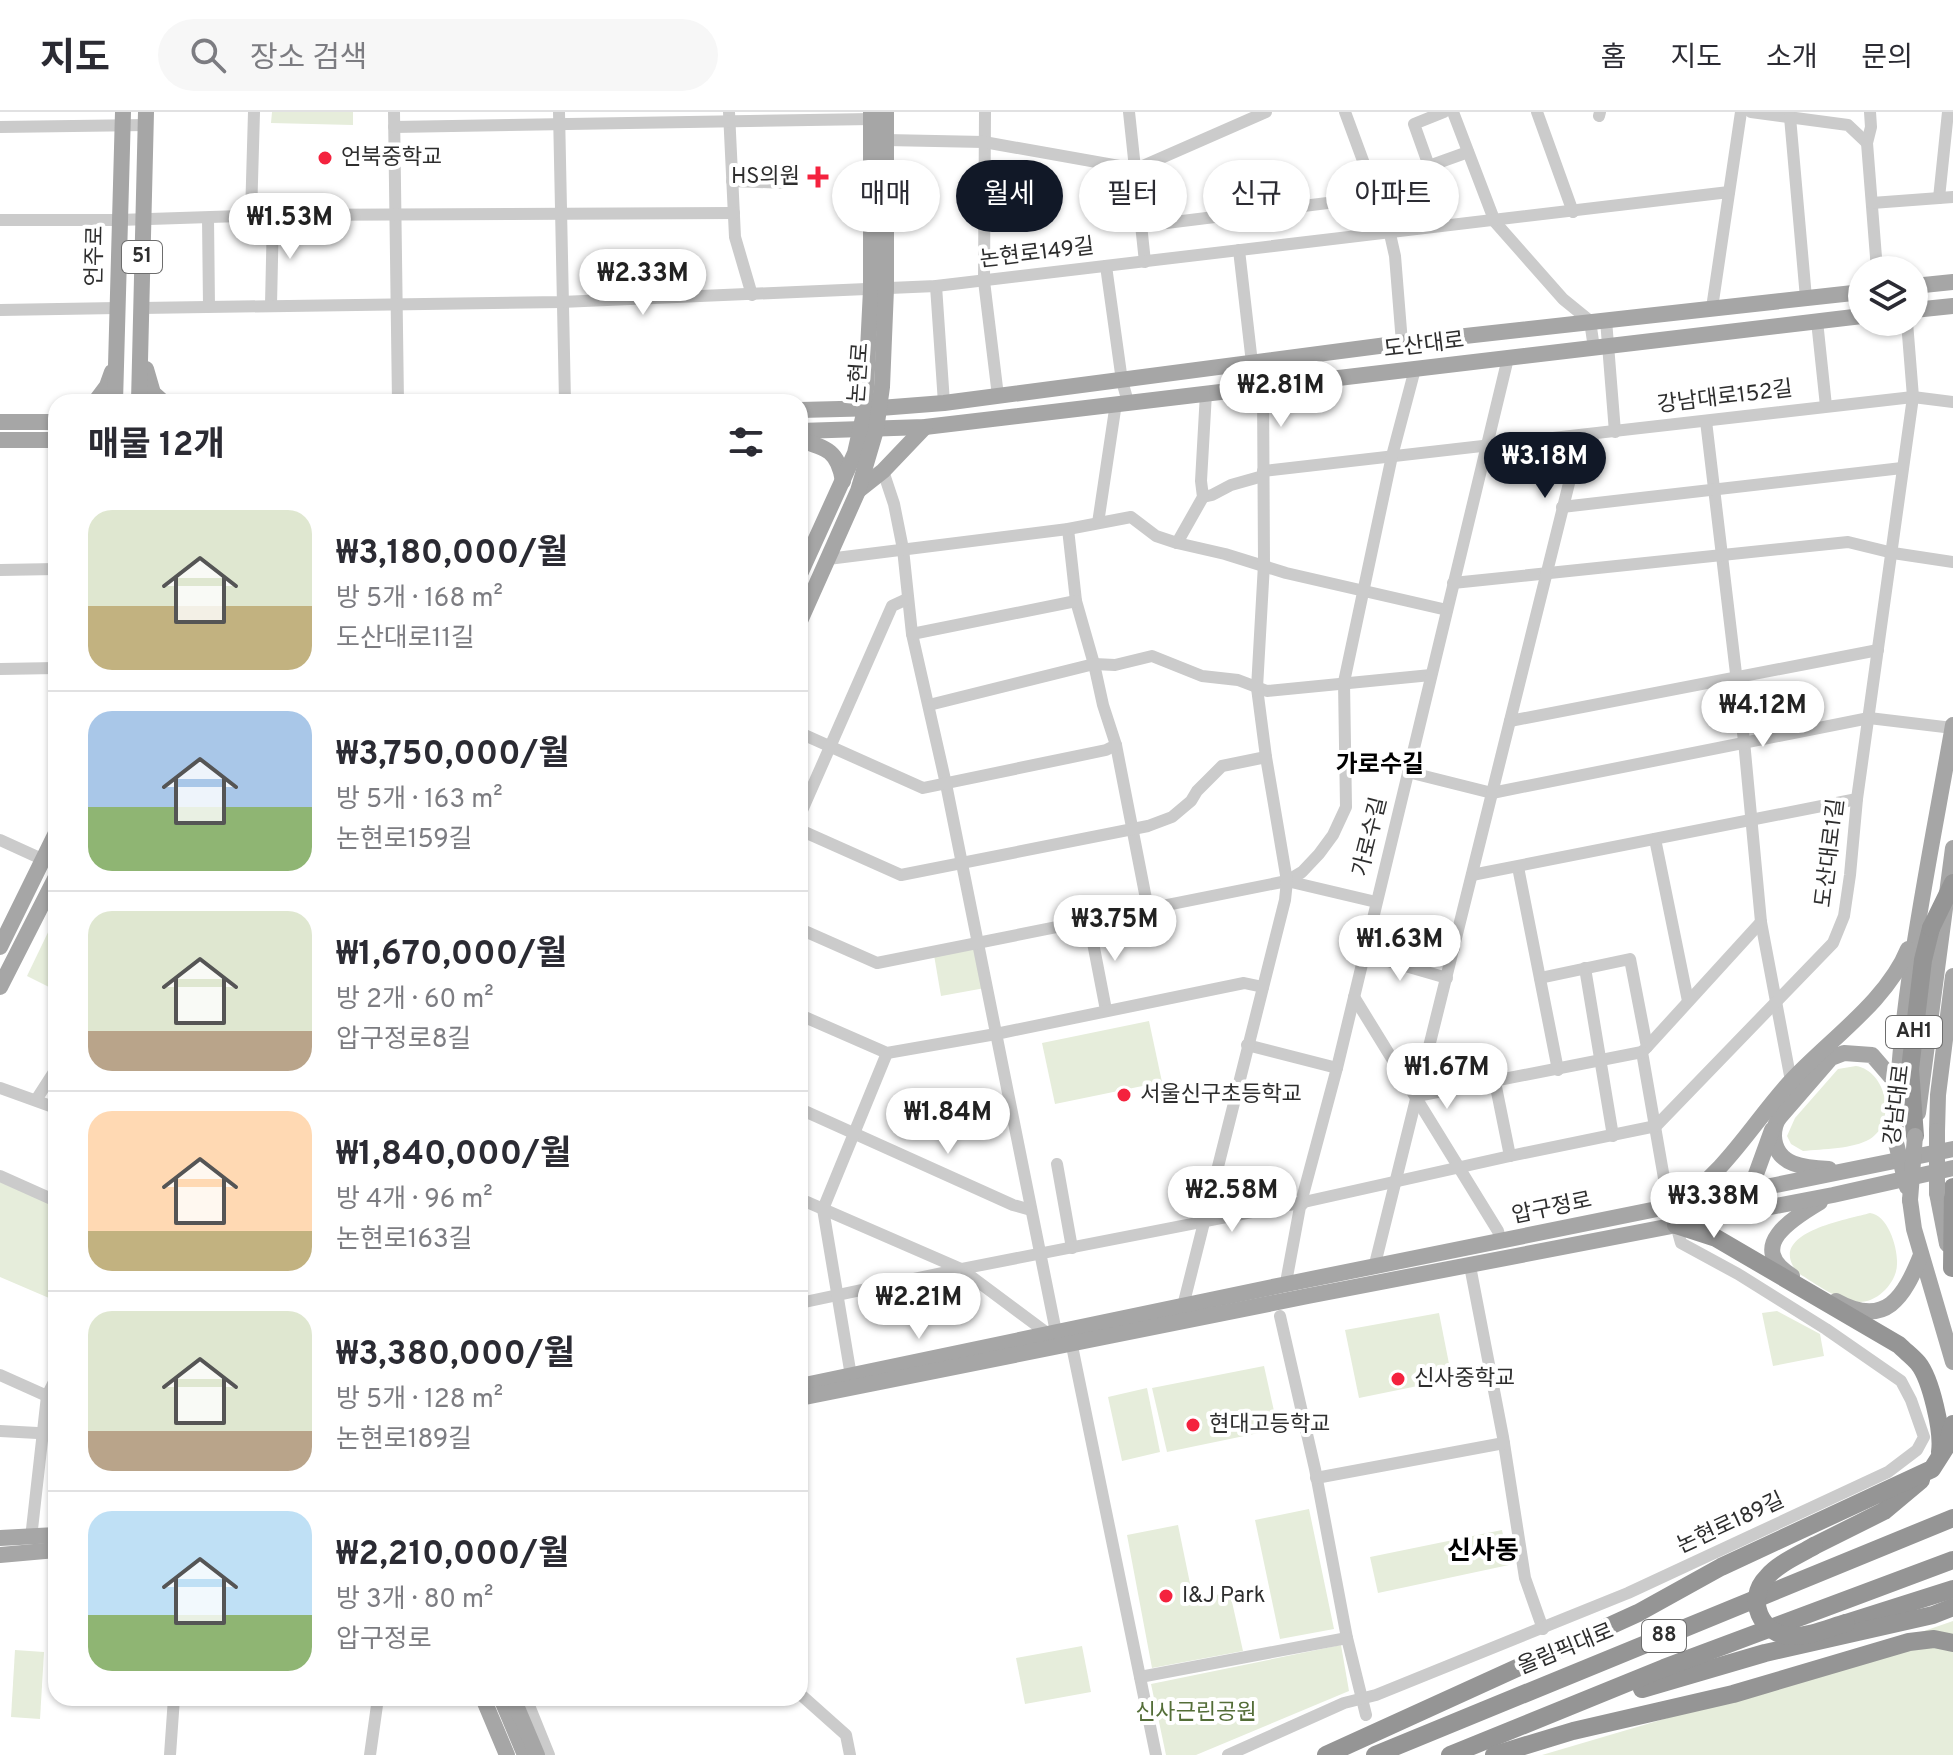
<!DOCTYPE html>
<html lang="ko">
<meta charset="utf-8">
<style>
:root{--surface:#fff;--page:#f7f7f7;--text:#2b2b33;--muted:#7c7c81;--line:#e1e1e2;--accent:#111827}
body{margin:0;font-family:Overpass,"Noto Sans KR",sans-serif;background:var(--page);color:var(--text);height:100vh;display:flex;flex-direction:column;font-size:30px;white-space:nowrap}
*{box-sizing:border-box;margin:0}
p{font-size:26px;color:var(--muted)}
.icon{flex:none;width:44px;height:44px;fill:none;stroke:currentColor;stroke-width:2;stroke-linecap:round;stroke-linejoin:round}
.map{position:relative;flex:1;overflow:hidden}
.details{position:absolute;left:48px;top:282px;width:760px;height:1312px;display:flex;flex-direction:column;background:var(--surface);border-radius:24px;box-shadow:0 2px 6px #0004}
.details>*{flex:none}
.hud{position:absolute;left:832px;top:48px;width:760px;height:72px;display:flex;gap:16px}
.controls{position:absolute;left:1848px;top:144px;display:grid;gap:16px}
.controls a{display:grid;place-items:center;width:80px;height:80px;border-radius:50%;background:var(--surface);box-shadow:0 2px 6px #0004;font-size:40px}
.price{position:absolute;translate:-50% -68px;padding:0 18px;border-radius:28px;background:#fff;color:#222;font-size:26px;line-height:52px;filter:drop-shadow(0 2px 4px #0008)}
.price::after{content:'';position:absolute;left:50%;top:48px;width:24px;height:18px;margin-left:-12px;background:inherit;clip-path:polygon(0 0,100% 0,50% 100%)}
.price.active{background:var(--accent);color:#fff}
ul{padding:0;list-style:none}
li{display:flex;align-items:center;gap:24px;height:200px;padding:0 40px}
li+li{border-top:2px solid var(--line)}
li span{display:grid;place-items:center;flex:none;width:224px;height:160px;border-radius:24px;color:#555}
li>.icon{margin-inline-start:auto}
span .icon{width:96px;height:96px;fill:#fffc;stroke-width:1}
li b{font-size:34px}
h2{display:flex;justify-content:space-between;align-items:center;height:96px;padding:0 40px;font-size:34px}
.chip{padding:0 28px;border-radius:36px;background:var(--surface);box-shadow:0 2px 6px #0004;font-size:28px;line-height:72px}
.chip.active{background:var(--accent);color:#fff}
header{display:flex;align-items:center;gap:48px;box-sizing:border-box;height:112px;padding:0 40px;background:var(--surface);border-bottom:2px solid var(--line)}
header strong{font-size:38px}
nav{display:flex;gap:44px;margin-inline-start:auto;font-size:28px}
.search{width:560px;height:72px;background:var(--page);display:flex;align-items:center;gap:20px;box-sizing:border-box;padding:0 28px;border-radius:44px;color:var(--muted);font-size:30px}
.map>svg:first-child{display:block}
.green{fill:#e6eddb}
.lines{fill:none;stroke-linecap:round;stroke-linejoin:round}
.minor{stroke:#cbcbcb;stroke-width:12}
.major{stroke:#a6a6a6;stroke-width:16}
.highway{stroke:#959595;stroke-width:18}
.major-bridge{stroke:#a6a6a6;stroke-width:16}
.highway-bridge{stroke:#959595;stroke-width:18}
.poi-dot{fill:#f4223e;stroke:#fff;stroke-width:3}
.labels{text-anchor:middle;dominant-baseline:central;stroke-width:8;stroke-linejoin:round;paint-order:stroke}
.shield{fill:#fff;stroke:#6d6d6d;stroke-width:2}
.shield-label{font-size:20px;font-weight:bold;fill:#2e2e2e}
.poi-label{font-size:22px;fill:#2e2e2e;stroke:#fff;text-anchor:start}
.street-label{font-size:22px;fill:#2e2e2e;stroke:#fff}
.park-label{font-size:22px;fill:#546e38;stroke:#fff}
.neighbourhood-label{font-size:24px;font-weight:bold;fill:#000;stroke:#fff}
.quarter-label{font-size:26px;font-weight:bold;fill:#000;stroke:#fff}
</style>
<header>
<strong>지도</strong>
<div class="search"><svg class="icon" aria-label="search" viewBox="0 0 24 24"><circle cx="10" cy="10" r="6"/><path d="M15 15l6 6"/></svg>장소 검색</div>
<nav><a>홈</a><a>지도</a><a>소개</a><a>문의</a></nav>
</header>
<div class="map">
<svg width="1953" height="1643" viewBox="0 0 1953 1643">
<rect width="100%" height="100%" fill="#fff"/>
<g class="green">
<path d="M272 0H353V13L271 11Z"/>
<path d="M52 812 56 814V871L53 877 27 864Z"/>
<path d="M978 836 985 876 941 884 934 843Z"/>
<path d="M1149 909 1162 970 1055 992 1042 931Z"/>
<path d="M1856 954C1887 959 1897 1011 1870 1027 1853 1037 1823 1037 1803 1039L1791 1032 1787 1024 1795 1006 1838 957Z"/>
<path d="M0 1070 56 1094V1189L0 1165Z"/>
<path d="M1870 1101C1888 1103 1898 1136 1897 1152 1897 1170 1878 1190 1860 1190 1839 1190 1815 1171 1798 1161 1764 1121 1846 1108 1870 1101Z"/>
<path d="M1777 1199 1820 1222 1824 1244 1773 1254 1762 1201Z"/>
<path d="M1439 1201 1452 1267 1359 1286 1345 1218Z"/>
<path d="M1264 1254 1278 1317 1167 1340 1152 1276Z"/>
<path d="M1147 1276 1160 1340 1122 1349 1108 1285Z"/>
<path d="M1309 1397 1334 1517 1280 1527 1255 1408Z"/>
<path d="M1178 1413 1193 1486 1230 1481 1243 1539 1152 1556 1127 1423Z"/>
<path d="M1502 1418 1509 1453 1378 1481 1370 1445Z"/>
<path d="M1953 1509V1643H1542L1698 1597Z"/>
<path d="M1341 1533 1349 1579 1196 1643H1166L1151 1572Z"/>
<path d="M1082 1534 1091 1580 1025 1592 1016 1546Z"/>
<path d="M15 1538 44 1540 40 1607 11 1605Z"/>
</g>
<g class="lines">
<g class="minor">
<path d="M394 0 398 290"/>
<path d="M559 0 565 290"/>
<path d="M729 0 735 125 752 183"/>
<path d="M985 0 984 169 998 284"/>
<path d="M1129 0 1145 150"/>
<path d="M1345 0 1390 122 1395 144 1402 231"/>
<path d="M1444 0 1414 12 1429 54 1468 40"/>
<path d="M1453 0 1495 110 1563 187 1590 209 1594 236"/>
<path d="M1537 0 1573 100"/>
<path d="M1751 0 1848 13 1867 31"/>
<path d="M1870 0 1871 15 1867 31 1877 158"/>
<path d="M1599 4 1600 0"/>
<path d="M1790 5 1806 186"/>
<path d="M0 15 146 13"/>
<path d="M394 15 872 7"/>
<path d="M886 28 984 30 1136 57 1266 0"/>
<path d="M732 69 787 71"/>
<path d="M1939 86 1948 0"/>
<path d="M1872 91 1953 85"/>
<path d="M251 104 254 0"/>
<path d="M208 106 209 194"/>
<path d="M0 108H119L273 103 734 101"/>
<path d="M1142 114 1376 85"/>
<path d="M1239 138 1252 251"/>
<path d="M1106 154 1122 269 1128 290"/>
<path d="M936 174 944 291"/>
<path d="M271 193 273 103"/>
<path d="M141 196 561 190 936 174 1729 80"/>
<path d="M1712 196 1741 0"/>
<path d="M0 198 117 196"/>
<path d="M1606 208 1615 320"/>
<path d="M1817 209 1826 294"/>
<path d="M1706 309 1744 629 1761 810 1791 969"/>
<path d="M883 359 894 392 903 437 912 522 946 672 1054 1210 1056 1220 1063 1226"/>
<path d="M1263 359 1913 285 1953 290"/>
<path d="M1203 385 1212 383 1231 373 1263 364"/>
<path d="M1562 395 1902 356"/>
<path d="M1098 411 1116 291"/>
<path d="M1068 417 1076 489 1094 552 1103 593 1116 633 1148 797"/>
<path d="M1177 431 1203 385 1201 369 1206 281"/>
<path d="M828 447 1068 417 1131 405 1156 424 1177 431 1225 442 1286 461 1447 498"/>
<path d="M0 458 56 457"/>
<path d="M1453 471 1848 430 1893 441 1953 450"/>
<path d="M912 522 1076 489"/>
<path d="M0 557 56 556"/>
<path d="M929 593 1094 552 1115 553 1152 544 1202 564 1238 568 1267 579 1431 563"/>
<path d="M1510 609 1878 538"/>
<path d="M800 621 923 676 1106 638 1116 633"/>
<path d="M1408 660 1492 681 1869 606 1953 616"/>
<path d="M800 703 892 494 907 487"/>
<path d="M800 718 901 763 1148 714 1172 705 1191 689 1197 679 1222 654 1266 645"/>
<path d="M1655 727 1688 889"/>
<path d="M0 728 44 748"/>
<path d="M1518 755 1558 958"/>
<path d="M1472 763 1857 687"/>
<path d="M1287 769 1302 760 1319 742 1333 723 1346 695 1344 570 1392 344 1415 257"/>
<path d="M1089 810 1106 898"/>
<path d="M1371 812 1454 836"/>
<path d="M800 817 877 851 1287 769 1376 790"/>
<path d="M1364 842 1447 866"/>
<path d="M1585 856 1613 1024"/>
<path d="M1540 866 1630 847 1647 935 1642 940 1669 1095"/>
<path d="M1354 885 1498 1119 1501 1130"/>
<path d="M800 903 887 941 996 922 1244 871 1263 875"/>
<path d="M1247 933 1337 956"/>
<path d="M1647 935 1761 810"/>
<path d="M1495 970 1510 1044"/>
<path d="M0 976 56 996"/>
<path d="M1417 984 1642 940"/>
<path d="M36 988 56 957"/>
<path d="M800 997 1013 1093 1031 1098"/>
<path d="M1057 1052 1072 1136"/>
<path d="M0 1064 56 1089"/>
<path d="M800 1087 961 1157 1051 1224"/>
<path d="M1470 1154 1503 1325 1525 1466 1543 1517"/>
<path d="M1374 1156 1581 323"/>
<path d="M1287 1165 1300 1095 1304 1090 1303 1083 1337 956 1508 246"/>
<path d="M800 1191 961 1157 1304 1090 1510 1044 1656 1014 1833 831 1844 804 1850 763 1857 687 1913 285 1907 210"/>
<path d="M1183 1194 1285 788 1287 769 1266 645 1257 576 1264 452 1263 274"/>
<path d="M1280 1204 1315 1357 1347 1526 1366 1603"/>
<path d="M1072 1234 1156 1643"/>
<path d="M0 1263 47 1284"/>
<path d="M851 1264 823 1097 887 941"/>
<path d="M0 1319 56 1322"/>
<path d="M1316 1366 1504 1331"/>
<path d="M31 1426 47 1284 56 1266"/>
<path d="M1140 1565 1347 1526"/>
<path d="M800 1582 846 1623 850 1643"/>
<path d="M526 1586 549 1643"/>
<path d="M170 1643 174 1586"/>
<path d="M370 1643 378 1586"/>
<path d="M1228 1643 1344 1591 1376 1583 1628 1481 1888 1360 1917 1338 1924 1325 1911 1288 1901 1269 1826 1217 1738 1162 1681 1131 1676 1113"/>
</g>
<g class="major">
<path d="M1914 174 1953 170"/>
<path d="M1914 198 1953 194"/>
<path d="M146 257 153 281 163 290"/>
<path d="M95 290 107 274 112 260"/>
<path d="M115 290 123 0"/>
<path d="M139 290 146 0"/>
<path d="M800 298 880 296 944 291 1402 231 1862 180"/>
<path d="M0 310H56"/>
<path d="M800 319 925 315 1862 204"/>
<path d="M0 328H56"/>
<path d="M800 328C827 336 838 339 843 369"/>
<path d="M859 378 883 359 925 315"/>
<path d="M800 462 855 341 865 297 871 178V0"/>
<path d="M800 509 858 379 876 318 882 275 886 177V0"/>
<path d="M0 835 56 721"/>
<path d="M0 875 56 765"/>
<path d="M1918 1001 1953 736"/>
<path d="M1937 1019 1938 983 1953 864"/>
<path d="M1895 1027C1899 887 1929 751 1953 613"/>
<path d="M1829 1057C1806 1056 1775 1054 1774 1024 1774 1016 1775 1011 1780 1005L1831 946 1844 941 1872 943 1897 972"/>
<path d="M1937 1081 1947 1132"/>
<path d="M1747 1087 1772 1018"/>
<path d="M1910 1088 1914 1117 1953 1250"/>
<path d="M1678 1090C1725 1062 1754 1009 1791 969 1829 928 1887 889 1908 837"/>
<path d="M1792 1164C1745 1135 1793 1106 1820 1090"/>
<path d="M1836 1189C1886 1217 1904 1185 1921 1143"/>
<path d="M800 1274 1282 1173 1953 1037"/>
<path d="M800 1286 1308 1184 1833 1083 1953 1056"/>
<path d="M0 1426 56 1423"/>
<path d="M0 1443 56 1438"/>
<path d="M483 1586 507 1643"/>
<path d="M501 1586 525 1643"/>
<path d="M513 1586 537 1643"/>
</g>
<g class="highway">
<path d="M1915 1024 1910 957 1923 848 1931 816"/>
<path d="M1676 1113 1716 1126 1899 1233C1905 1239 1913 1245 1918 1251 1931 1267 1943 1320 1940 1340"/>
<path d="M1952 1156 1953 1075"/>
<path d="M1814 1434 1884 1399 1921 1368"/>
<path d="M1846 1511 1953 1477"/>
<path d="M1642 1577 1765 1541 1933 1503 1953 1495"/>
<path d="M1326 1643 1638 1501 1721 1455 1932 1357 1946 1335 1953 1312"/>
<path d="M1375 1643 1953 1406"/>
<path d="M1450 1643 1664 1556 1953 1448"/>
<path d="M1494 1643 1573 1619 1733 1582 1909 1530 1934 1527 1953 1531"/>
</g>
<g class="major-bridge">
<path d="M1937 1019V1081"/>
<path d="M1895 1027 1907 1075"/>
<path d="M1910 1088 1915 1024"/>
</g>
<g class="highway-bridge">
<path d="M1931 816 1953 771"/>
<path d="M1814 1434C1799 1443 1779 1451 1767 1465 1745 1487 1761 1523 1791 1524 1809 1525 1829 1516 1846 1511"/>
</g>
</g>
<g class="poi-dot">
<circle cx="325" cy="46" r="8"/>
<path d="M814 53h8v8h8v8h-8v8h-8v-8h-8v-8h8z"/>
<circle cx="1124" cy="983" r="8"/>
<circle cx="1398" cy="1267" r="8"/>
<circle cx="1193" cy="1313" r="8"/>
<circle cx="1166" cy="1484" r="8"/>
</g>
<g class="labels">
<g class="shield">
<rect x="122" y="129" width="40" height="32" rx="6"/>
<rect x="1886" y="904" width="56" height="32" rx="6"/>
<rect x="1642" y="1508" width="44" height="32" rx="6"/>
</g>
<g class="shield-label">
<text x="142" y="145">51</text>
<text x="1914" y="920">AH1</text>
<text x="1664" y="1524">88</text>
</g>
<g class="poi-label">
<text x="341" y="46">언북중학교</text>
<text x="800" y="65" text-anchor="end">HS의원</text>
<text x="1140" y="983">서울신구초등학교</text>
<text x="1414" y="1267">신사중학교</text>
<text x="1209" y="1313">현대고등학교</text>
<text x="1182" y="1484">I&amp;J Park</text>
</g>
<g class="street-label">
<text transform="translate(1037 142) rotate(-7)">논현로149길</text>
<text transform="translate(96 144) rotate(-89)">언주로</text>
<text transform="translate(1424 234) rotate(-7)">도산대로</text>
<text transform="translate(860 261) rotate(-86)">논현로</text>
<text transform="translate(1725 286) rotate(-7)">강남대로152길</text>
<text transform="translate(1371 725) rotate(-76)">가로수길</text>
<text transform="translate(1831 741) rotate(-83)">도산대로1길</text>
<text transform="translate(1898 993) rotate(-83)">강남대로</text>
<text transform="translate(1552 1097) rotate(-12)">압구정로</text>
<text transform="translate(1731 1412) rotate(-25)">논현로189길</text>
<text transform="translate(1566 1538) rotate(-22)">올림픽대로</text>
</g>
<g class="park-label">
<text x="1196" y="1601">신사근린공원</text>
</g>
<g class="neighbourhood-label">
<text x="1380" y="654">가로수길</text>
</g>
<g class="quarter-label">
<text x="1483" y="1440">신사동</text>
</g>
</g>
</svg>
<div class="controls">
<a><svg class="icon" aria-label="layers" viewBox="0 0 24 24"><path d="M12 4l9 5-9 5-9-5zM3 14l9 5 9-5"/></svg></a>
</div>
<b class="price" style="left:290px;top:149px">₩1.53M</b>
<b class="price" style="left:643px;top:205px">₩2.33M</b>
<b class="price" style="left:1281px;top:317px">₩2.81M</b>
<b class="price active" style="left:1545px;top:388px">₩3.18M</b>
<b class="price" style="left:1763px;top:637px">₩4.12M</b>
<b class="price" style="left:1115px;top:851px">₩3.75M</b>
<b class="price" style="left:1400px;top:871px">₩1.63M</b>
<b class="price" style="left:1447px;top:999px">₩1.67M</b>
<b class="price" style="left:948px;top:1044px">₩1.84M</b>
<b class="price" style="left:1232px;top:1122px">₩2.58M</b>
<b class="price" style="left:1714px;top:1128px">₩3.38M</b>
<b class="price" style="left:919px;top:1229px">₩2.21M</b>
<div class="hud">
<a class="chip">매매</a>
<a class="chip active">월세</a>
<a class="chip">필터</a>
<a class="chip">신규</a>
<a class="chip">아파트</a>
</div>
<section class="details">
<h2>매물 12개<svg class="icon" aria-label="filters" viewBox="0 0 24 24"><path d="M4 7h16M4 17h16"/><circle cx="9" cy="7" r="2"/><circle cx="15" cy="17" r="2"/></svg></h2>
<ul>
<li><span style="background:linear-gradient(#dfe7d0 60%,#c2b280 0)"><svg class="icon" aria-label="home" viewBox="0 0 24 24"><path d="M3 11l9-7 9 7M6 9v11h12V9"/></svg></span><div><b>₩3,180,000/월</b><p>방 5개 · 168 m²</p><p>도산대로11길</p></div></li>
<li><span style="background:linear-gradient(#a9c7e8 60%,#8fb573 0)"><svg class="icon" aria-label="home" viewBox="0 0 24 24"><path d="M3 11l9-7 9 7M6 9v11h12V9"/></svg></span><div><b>₩3,750,000/월</b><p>방 5개 · 163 m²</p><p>논현로159길</p></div></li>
<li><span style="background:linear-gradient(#dfe7d0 75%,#b9a48a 0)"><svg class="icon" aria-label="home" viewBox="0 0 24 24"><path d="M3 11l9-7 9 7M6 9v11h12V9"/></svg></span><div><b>₩1,670,000/월</b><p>방 2개 · 60 m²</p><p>압구정로8길</p></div></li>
<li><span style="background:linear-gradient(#ffd9b3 75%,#c2b280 0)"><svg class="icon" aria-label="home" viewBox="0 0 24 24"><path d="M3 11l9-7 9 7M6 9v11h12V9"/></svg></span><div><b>₩1,840,000/월</b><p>방 4개 · 96 m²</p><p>논현로163길</p></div></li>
<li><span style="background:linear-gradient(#dfe7d0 75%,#b9a48a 0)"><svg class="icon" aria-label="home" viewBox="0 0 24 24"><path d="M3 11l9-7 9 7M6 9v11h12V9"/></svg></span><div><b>₩3,380,000/월</b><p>방 5개 · 128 m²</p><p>논현로189길</p></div></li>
<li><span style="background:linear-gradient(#bfe0f5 65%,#8fb573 0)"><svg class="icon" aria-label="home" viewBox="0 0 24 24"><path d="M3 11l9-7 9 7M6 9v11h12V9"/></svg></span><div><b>₩2,210,000/월</b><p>방 3개 · 80 m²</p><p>압구정로</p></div></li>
</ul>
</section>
</div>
